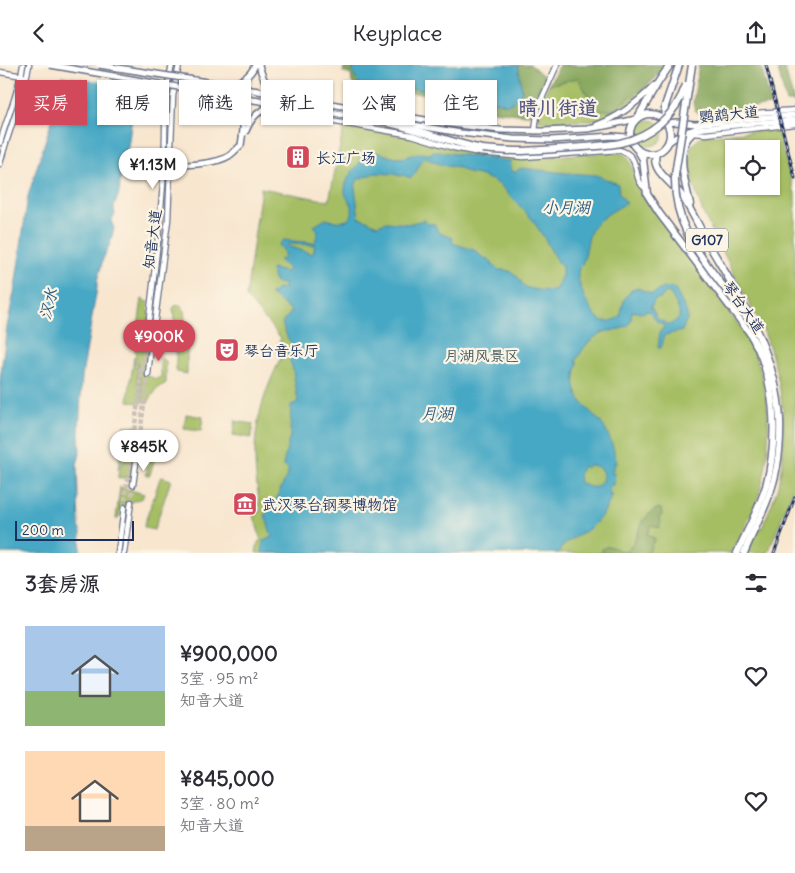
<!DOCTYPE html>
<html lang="zh">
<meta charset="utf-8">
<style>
:root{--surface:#fff;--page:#f2f2f3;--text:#2b2b33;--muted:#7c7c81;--accent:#d1495b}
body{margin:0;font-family:Delius,"LXGW WenKai TC",sans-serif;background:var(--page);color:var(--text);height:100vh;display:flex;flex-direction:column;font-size:19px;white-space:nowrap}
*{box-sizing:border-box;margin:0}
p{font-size:16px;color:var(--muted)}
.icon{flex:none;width:28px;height:28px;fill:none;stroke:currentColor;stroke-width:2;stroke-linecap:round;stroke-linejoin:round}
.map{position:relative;height:488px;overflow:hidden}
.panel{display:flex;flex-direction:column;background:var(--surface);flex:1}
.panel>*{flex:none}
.guide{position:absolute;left:15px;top:15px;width:500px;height:45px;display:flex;gap:10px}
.controls{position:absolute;left:725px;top:75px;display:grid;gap:10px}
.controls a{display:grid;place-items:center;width:55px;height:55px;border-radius:0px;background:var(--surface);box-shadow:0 1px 4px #0004;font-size:25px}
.scale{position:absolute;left:15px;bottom:12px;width:119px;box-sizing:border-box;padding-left:5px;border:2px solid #1b2f5e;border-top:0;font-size:14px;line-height:18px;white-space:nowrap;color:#1b2f5e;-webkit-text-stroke:4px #fcf5e5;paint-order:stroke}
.price{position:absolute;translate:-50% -42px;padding:0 11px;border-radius:18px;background:#fff;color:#222;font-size:16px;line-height:32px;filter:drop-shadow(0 1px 2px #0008)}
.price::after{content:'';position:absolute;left:50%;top:30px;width:15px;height:11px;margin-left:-8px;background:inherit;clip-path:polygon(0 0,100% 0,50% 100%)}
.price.active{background:var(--accent);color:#fff}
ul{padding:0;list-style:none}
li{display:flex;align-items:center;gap:15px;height:125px;padding:0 25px}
li span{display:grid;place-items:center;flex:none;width:140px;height:100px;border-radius:0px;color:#555}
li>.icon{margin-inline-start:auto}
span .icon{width:60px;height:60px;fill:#fffc;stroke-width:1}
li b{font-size:21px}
h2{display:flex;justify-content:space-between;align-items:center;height:60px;padding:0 25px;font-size:21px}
.tag{padding:0 18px;border-radius:0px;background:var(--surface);box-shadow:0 1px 4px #0004;font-size:18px;line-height:45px}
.tag.active{background:var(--accent);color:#fff}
header{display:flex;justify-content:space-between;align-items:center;height:65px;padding:0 25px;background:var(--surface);font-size:22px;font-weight:600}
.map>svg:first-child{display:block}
.green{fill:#a5be64;stroke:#607661;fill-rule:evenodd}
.forest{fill:#84a55a;stroke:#506a5c}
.water{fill:#46a8c5;stroke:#306c92;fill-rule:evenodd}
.pier{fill:#f8e6cf}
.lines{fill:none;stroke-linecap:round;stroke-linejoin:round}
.secondary-tunnel{stroke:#ccc1b8;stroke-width:4.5;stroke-dasharray:4.5 2;stroke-linecap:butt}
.secondary-casing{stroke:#686f86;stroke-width:7}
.primary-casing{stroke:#686f86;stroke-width:8}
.highway-casing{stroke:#686f86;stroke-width:9}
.secondary{stroke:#fff;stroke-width:4.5}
.primary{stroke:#fff;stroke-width:5}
.highway{stroke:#fff;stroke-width:6}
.rail-casing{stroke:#1b2f5e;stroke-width:3}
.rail{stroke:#fcf5e5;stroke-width:1;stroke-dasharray:4;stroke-linecap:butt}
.primary-bridge-casing{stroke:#686f86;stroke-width:8;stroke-linecap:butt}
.highway-bridge-casing{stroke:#686f86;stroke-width:9;stroke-linecap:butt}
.primary-bridge{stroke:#fff;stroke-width:5}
.highway-bridge{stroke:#fff;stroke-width:6}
.labels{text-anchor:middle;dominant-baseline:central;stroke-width:4.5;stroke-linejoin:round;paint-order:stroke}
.shield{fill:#fcf5e5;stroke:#5e6a86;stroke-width:1}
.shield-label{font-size:14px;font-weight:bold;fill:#1b2f5e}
.street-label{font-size:15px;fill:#1b2f5e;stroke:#fcf5e5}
.poi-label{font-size:15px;fill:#1b2f5e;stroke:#fcf5e5;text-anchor:start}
.park-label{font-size:15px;fill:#445a60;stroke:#fcf5e5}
.water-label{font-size:16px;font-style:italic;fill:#2a5982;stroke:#fcf5e5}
.district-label{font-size:20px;font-weight:bold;fill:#575987;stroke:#fcf5e5}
</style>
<header><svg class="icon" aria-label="back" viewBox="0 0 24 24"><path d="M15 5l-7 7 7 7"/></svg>Keyplace<svg class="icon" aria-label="share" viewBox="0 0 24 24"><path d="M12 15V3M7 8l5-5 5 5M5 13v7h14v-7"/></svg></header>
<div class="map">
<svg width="795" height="488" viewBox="0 0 795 488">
<rect width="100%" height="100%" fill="#fcf5e5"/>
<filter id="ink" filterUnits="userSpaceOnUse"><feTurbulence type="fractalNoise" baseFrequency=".02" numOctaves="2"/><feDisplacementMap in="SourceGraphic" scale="10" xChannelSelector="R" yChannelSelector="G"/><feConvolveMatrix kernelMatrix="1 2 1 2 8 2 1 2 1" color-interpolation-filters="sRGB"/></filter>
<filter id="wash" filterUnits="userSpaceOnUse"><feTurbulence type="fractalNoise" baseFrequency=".0096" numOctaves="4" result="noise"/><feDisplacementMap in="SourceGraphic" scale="20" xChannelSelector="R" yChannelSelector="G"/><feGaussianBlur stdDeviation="1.12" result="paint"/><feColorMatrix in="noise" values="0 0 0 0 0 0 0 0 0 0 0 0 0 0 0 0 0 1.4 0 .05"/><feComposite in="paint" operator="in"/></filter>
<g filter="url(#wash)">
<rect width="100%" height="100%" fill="#f8e6cf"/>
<g class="green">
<path d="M559 0H662L654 14 647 23 635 34 602 53 587 56 542 57 539 55C536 39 552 15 559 0Z"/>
<circle cx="650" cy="68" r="13"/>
<path d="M344 61 419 73 440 81 519 93 617 87C619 88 624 89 625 90 633 95 635 119 641 129L747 271C771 316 775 384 758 432 752 452 741 469 732 488H256L258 477 261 475 253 448 261 446C249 384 254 345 283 289L275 285 281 273 246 232 261 123 329 136Z"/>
<path d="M777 64 795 129V419L768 488H746L757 461 762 463C768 447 776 432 779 415 789 365 782 314 764 267L703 148 692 116 690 82 702 71ZM734 84H771V121H734Z"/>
<path d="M142 234 149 238C147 254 150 261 164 270V275L136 276Z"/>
<path d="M180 240 184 244 187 280V309L177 307 176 305V276L173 243 175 241Z"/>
<path d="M135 282 148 287 145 307 146 310 156 314 161 312V293L166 296V318L157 324 148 337H144L135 286Z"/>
<path d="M134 291 142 336V339L128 336Z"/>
<path d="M186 349 203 352 201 366 184 364Z"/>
<path d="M235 356 253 359 251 373 233 370Z"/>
<path d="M124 361H139V364L118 405Z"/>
<path d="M141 364 149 379 156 388 150 410H146L150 392 146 389 134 392 131 412 118 414V409L140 365Z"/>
<path d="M160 413 162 412 171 415 154 465 145 463 144 460 155 429Z"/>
<path d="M120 422 144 429 142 433C130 437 122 441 118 454H116Z"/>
</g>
<g class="forest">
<path d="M345 0H353V3L364 23 366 24 414 23 442 28 467 36 485 37 496 36 506 39 522 26 518 0H531L547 14 533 47 530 50H526L493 46 448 34 432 32 427 29 403 27 373 29 358 27 359 24 352 18 351 10 343 7Z"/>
<path d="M559 0H663L661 6 642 24 612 45H596L578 13 549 20Z"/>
<path d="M699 0H761L771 40 700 49 695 45 693 38Z"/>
<path d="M777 0H784L794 37H786Z"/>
<path d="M660 443 661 444 662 449 660 452 661 457 659 463 651 460 647 470 655 473 648 488H602V484L608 481 623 486H628C638 473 641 447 660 443Z"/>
</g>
<g class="water">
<path d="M64 0H141L133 45 128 83 126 85 124 96 122 101 119 128 114 142 115 149 111 156 114 163 110 179 103 194 97 217V223L82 311 79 367 80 389 77 399 79 461 81 467 80 488H0V315L7 261 15 223 28 131 57 38Z"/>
<path d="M353 0H518L522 26 518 33 510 39H506L495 36 485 37 467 36 442 28 414 23 366 24 362 21 356 14 353 7Z"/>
<path d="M433 86 510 96 512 106 515 107 521 103 565 108 596 110 618 119 619 129 627 138C616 144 604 150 595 160 586 171 588 184 583 197 582 201 578 203 578 207 577 220 590 248 601 255 607 258 615 255 620 252L624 235 632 224 638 223 651 229C660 226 666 219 675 224L687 248V254L682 266 665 270 661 283H658L660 266 664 263 663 260 656 256 652 249 649 246H647L641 248 632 246C631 249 632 255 630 258 626 265 611 265 604 267 590 273 583 283 576 296L578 297C576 305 574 313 575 321 577 336 589 345 599 355 609 367 615 384 616 399L614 398 612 408 615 409 613 420H610L609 430H612C607 444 599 457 586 466 575 473 565 476 558 488H262L263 476 272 472 265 450 277 433 289 405 283 400 290 370 291 340 298 337 293 305 287 287 292 279 288 274 282 258 292 246 270 229 278 224 285 223 284 219 275 218 271 204 287 207 289 205 279 195 285 193 282 182 278 181 283 175 315 178 318 166 314 161 326 154C336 157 355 160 352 142 350 135 344 132 345 124 346 113 353 104 361 97L360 94C382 80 380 92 399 93 406 93 412 89 419 88 423 88 427 89 431 89ZM424 93 430 95 441 100 459 103 468 108 479 110 492 115 500 120 532 154 545 174 556 195 562 201V210L556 224C547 227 534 225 525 222 516 211 515 204 499 205L492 199 493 198 488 193 486 195 474 185 452 178 453 173 438 167 435 159H428L424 155 407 159 387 157 377 160 367 155 359 153 355 122 358 114 371 110 374 108 394 109 400 111 403 110 411 113C418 108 418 99 424 93ZM288 179 315 180 313 189 287 181ZM666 227 670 228C674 236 681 244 679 253L670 260 658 254 651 242 655 234 661 233ZM589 400C614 400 601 434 583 418L581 419C578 413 579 407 583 401L585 403Z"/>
</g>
<path class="pier" d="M62 0H143L139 23 60 10Z"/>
</g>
<g filter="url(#ink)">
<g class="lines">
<g class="secondary-tunnel">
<path d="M151 281 154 262"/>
<path d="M137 391 148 310"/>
<path d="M131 437 133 420"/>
<path d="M124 442 149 254"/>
</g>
<defs>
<g id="secondary">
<path d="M0 7 23 11"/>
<path d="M260 48 265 46H271L412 70 454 83 480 88 523 92 619 85C643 91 630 113 646 124"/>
<path d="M702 57C732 48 764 48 795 45"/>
<path d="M535 66 538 42 557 0"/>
<path d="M693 68 706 69 795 59"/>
<path d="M0 78C7 52 19 27 23 0"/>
<path d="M0 99C8 66 23 34 29 0"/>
<path d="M149 254C155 204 161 153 164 103 166 68 163 34 172 0"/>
<path d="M154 262 168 155 173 31 179 0"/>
<path d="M148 310 151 281"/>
<path d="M133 420 137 391"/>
<path d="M118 488 124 442"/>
<path d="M124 488 131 437"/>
</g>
<g id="primary">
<path d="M259 0C263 15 266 22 282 29"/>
<path d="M226 19C239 18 250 12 255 0"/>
<path d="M307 35 443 58 500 65 543 66 587 64 605 61 636 54"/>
<path d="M306 44 391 58"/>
<path d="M667 58 677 57 695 59 757 53 795 50"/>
<path d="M400 59H408L461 68 513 74 551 75 613 71 626 72 631 76"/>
<path d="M597 60C620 52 638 37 655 20"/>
<path d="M669 77 682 68 696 64 757 58 795 55"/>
<path d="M164 101C181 100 215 100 229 91 233 88 237 84 241 80"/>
</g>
<g id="highway">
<circle cx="650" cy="69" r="20"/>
<path d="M638 52 659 16 670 0"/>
<path d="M664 54 665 41 679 0"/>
<path d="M389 58C420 65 450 77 482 84"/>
<path d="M637 84 643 94 647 129 659 148 749 267C776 310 779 373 766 421 759 444 747 466 737 488"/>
<path d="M656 89C650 107 676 119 684 134 695 152 704 172 715 190 746 243 776 291 780 354 781 381 777 411 767 436 760 454 751 471 744 488"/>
<path d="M690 139C686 121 677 93 686 76 688 71 693 68 696 64"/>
<path d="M733 234 747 253"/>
</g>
</defs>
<use href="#secondary" class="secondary-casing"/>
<use href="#primary" class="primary-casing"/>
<use href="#highway" class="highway-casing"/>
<use href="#secondary" class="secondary"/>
<use href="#primary" class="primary"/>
<use href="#highway" class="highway"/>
<defs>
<g id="rail">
<path d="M766 0 795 113"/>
<path d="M774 488 795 432"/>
</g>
</defs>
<use href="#rail" class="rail-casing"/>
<use href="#rail" class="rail"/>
<defs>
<g id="primary-bridge">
<path d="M50 0 306 44"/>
<path d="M99 0 220 19 307 35"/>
<path d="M224 31C246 44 245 57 241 80"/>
<path d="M245 68C252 51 258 46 275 39"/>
</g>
<g id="highway-bridge">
<path d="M692 0 675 110C673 164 703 194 733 234"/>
<path d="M482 84C493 85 505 86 516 86 534 86 552 84 570 83 586 82 604 81 620 78 651 71 676 50 686 20"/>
</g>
</defs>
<use href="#primary-bridge" class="primary-bridge-casing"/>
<use href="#highway-bridge" class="highway-bridge-casing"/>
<use href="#primary-bridge" class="primary-bridge"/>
<use href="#highway-bridge" class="highway-bridge"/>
</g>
</g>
<defs>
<symbol id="building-square" viewBox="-11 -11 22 22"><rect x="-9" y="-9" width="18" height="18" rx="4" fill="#d1495b" stroke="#fcf5e5"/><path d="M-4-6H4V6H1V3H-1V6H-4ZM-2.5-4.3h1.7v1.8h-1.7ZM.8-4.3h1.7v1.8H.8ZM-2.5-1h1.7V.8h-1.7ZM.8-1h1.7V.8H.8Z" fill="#fff"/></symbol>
<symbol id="theatre-square" viewBox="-11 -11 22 22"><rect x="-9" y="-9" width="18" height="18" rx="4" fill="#d1495b" stroke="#fcf5e5"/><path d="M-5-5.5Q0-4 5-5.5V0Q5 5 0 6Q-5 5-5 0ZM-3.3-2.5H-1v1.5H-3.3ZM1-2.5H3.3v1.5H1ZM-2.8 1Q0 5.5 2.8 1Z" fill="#fff"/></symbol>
<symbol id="museum-square" viewBox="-11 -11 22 22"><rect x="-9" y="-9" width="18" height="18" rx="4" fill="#d1495b" stroke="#fcf5e5"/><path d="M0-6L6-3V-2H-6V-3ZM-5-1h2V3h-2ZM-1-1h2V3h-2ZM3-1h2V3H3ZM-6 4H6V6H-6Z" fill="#fff"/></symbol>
</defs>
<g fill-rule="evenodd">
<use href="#building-square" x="284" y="78" width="28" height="28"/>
<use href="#theatre-square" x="213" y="271" width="28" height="28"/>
<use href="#museum-square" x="231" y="425" width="28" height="28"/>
</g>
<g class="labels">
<rect class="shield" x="686" y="163.5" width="42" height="23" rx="4"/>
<g class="shield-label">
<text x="707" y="175">G107</text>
</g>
<g class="street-label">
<text transform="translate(729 49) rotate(-6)">鹦鹉大道</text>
<text transform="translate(152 174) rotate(-83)">知音大道</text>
<text transform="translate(744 242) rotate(55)">琴台大道</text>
</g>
<g class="poi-label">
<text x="316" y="92">长江广场</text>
<text x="244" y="285">琴台音乐厅</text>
<text x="262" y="439">武汉琴台钢琴博物馆</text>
</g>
<g class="park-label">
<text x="482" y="290">月湖风景区</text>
</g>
<g class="water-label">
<text x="566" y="142">小月湖</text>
<text transform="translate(48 239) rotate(-76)">汉水</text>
<text x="437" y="348">月湖</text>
</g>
<g class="district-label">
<text x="558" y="42">晴川街道</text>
</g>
</g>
</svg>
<div class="controls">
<a><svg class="icon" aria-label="locate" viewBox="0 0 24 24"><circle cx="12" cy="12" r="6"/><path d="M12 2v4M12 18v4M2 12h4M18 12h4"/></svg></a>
</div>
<div class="scale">200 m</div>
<b class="price" style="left:153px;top:125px">¥1.13M</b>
<b class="price active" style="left:159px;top:297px">¥900K</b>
<b class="price" style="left:144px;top:407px">¥845K</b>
<div class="guide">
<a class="tag active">买房</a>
<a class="tag">租房</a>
<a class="tag">筛选</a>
<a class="tag">新上</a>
<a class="tag">公寓</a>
<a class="tag">住宅</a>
</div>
</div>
<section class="panel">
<h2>3套房源<svg class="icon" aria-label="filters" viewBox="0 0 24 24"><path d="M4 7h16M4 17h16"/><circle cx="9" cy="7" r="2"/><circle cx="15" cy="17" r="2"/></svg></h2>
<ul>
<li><span style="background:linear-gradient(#a9c7e8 65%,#8fb573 0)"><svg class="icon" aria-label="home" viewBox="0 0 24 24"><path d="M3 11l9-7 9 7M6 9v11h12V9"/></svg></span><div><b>¥900,000</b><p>3室 · 95 m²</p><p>知音大道</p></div><svg class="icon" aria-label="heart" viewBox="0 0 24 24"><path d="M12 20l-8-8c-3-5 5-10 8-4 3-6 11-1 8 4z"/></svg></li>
<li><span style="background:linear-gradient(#ffd9b3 75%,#b9a48a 0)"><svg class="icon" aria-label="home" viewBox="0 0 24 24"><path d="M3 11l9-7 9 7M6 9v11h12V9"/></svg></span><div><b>¥845,000</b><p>3室 · 80 m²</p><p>知音大道</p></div><svg class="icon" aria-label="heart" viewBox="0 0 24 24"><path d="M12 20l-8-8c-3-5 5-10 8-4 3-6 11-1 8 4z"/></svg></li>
</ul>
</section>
